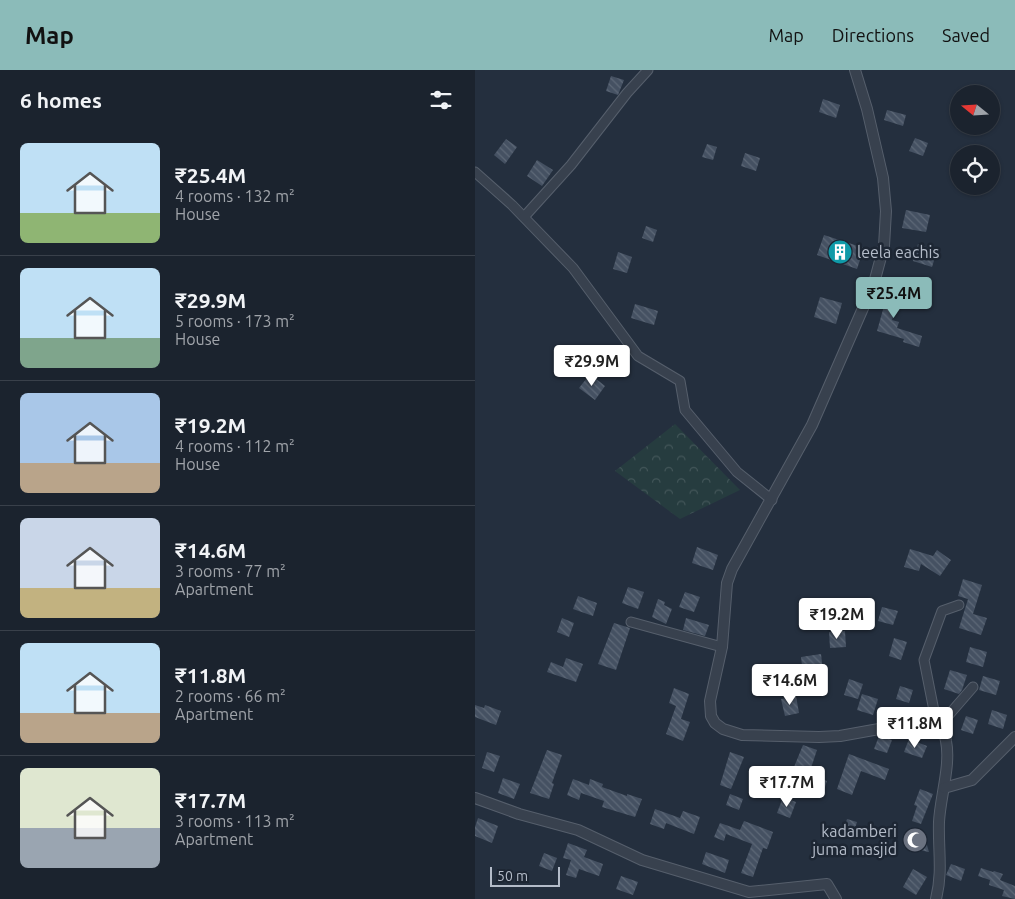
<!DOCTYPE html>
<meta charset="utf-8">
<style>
:root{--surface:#1b232e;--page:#242b36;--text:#f1f3f6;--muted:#a0a4aa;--line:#39404a;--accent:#8bbbb9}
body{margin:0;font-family:Ubuntu,sans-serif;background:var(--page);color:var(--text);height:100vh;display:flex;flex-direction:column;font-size:19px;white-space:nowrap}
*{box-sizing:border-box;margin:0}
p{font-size:16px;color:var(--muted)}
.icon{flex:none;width:28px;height:28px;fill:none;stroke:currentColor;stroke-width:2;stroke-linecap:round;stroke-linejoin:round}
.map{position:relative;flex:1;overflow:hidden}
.panel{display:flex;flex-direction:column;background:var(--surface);width:475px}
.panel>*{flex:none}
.needle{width:32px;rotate:288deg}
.buttons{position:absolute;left:475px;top:15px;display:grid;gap:10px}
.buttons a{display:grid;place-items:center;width:50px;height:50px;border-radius:50%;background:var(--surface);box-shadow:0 1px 4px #0004,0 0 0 1px var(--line);font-size:25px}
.scale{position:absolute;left:15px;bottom:12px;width:70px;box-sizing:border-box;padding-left:5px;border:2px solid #b4bcc9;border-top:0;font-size:14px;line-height:18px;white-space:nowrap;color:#b4bcc9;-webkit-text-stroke:4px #1d2633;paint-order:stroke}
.price{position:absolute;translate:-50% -42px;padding:0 11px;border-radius:5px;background:#fff;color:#222;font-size:16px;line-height:32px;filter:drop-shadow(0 1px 2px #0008)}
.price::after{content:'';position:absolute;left:50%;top:30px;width:15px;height:11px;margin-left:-8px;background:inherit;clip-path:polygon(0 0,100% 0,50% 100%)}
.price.active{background:var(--accent);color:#111}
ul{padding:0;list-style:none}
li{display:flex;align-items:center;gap:15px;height:125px;padding:0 20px}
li+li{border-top:1px solid var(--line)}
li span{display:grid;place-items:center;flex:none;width:140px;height:100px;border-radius:8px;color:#555}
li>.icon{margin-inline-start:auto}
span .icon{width:60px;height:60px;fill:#fffc;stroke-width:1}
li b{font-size:21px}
h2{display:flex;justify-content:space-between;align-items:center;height:60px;padding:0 20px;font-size:21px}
header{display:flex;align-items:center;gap:30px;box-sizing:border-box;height:70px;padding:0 25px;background:var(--accent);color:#111}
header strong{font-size:24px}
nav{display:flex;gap:28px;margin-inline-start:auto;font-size:18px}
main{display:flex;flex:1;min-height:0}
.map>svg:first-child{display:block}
.park{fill:url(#park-crowns)}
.building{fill:url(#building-back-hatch)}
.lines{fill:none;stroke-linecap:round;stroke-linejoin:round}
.minor-casing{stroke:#565f6c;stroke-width:11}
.tertiary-casing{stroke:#565f6c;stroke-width:12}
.minor{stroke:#38414e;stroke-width:9}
.tertiary{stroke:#38414e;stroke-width:10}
.labels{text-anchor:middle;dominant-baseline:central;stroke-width:5;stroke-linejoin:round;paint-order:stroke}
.poi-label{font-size:16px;fill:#b4bcc9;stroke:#1d2633;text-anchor:start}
</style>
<header>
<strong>Map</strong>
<nav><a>Map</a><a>Directions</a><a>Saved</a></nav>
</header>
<main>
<section class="panel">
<h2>6 homes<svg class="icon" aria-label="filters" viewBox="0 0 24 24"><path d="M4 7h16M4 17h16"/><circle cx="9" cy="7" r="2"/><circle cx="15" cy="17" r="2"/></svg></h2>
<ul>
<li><span style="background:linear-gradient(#bfe0f5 70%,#8fb573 0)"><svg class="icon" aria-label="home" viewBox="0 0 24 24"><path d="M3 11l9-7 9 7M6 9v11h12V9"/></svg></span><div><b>₹25.4M</b><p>4 rooms · 132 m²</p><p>House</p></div></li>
<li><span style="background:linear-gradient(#bfe0f5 70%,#7fa58c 0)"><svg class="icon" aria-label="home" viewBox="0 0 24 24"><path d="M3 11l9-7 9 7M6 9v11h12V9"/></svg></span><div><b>₹29.9M</b><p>5 rooms · 173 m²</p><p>House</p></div></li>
<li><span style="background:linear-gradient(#a9c7e8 70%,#b9a48a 0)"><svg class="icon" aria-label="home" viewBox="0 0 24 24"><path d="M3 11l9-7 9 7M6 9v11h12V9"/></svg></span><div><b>₹19.2M</b><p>4 rooms · 112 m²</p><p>House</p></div></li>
<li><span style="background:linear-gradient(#c9d6e8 70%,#c2b280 0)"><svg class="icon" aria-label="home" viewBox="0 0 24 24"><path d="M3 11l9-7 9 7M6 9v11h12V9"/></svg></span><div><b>₹14.6M</b><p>3 rooms · 77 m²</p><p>Apartment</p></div></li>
<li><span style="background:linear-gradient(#bfe0f5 70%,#b9a48a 0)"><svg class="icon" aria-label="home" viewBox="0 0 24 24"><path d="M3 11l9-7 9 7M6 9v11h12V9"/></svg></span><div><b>₹11.8M</b><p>2 rooms · 66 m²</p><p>Apartment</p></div></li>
<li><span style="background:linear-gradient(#dfe7d0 60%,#9aa5b1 0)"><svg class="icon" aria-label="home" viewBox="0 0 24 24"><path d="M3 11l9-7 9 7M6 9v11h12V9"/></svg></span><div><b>₹17.7M</b><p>3 rooms · 113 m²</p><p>Apartment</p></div></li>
</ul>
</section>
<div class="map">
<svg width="540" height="829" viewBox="0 0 540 829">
<defs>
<pattern id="park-crowns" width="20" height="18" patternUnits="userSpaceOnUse" patternTransform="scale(1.25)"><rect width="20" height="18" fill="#263c3f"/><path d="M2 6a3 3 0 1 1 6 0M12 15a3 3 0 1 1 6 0" fill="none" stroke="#435659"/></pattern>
<pattern id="building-back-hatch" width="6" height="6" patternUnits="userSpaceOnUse" patternTransform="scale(1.25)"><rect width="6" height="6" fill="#455162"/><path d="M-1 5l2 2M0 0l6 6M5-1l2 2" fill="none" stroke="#5d6877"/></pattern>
</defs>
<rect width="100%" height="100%" fill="#242f3e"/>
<path class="park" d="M200 354 265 420 205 449 140 401Z"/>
<g class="building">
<path d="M136 6 149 10 143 25 131 21Z"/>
<path d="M348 29 365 35 361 48 344 42Z"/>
<path d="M412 40 431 45 428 56 409 50Z"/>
<path d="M440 68 453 73 448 86 434 81Z"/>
<path d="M31 69 42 77 30 94 19 85Z"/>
<path d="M232 74 242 77 238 90 227 87Z"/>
<path d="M270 83 285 88 281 101 266 96Z"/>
<path d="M62 90 78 100 67 116 52 106Z"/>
<path d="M431 140 455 145 451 162 427 158Z"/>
<path d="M171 156 182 160 178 172 167 168Z"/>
<path d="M349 165 389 178 382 199 342 185Z"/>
<path d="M443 174 462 181 457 197 438 191Z"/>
<path d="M143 182 157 187 152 203 138 199Z"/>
<path d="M410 218 426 223 417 250 424 252 422 258 447 266 444 277 428 272 429 269 402 261 409 236 404 234Z"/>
<path d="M345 227 367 233 361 254 339 247Z"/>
<path d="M160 234 183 241 179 255 156 248Z"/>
<path d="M115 304 130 316 120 330 104 318Z"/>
<path d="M222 477 243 485 238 500 217 493Z"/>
<path d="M435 479 458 486 462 480 476 490 465 506 446 494 444 501 429 497Z"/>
<path d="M488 509 507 515 498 544 512 548 506 565 484 558 493 529 483 526Z"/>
<path d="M153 517 169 522 163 539 147 533Z"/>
<path d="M210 522 225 527 219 542 204 537Z"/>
<path d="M103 526 122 533 118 546 98 539Z"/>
<path d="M183 529 190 532 189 535 197 539 191 554 177 547Z"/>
<path d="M407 537 423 541 418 555 403 551Z"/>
<path d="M87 548 99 553 94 567 82 562Z"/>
<path d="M211 548 234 555 230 566 208 560Z"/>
<path d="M139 553 155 558 141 600 123 594Z"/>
<path d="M370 561 371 577 355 578 354 562Z"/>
<path d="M419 568 432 572 426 590 414 586Z"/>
<path d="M495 577 512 582 508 597 491 592Z"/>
<path d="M346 584 349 610 329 613 326 587Z"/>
<path d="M91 588 108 594 101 612 72 602 76 592 88 597Z"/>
<path d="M475 600 492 605 487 620 484 624 469 619Z"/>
<path d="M508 606 525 611 521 625 504 620Z"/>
<path d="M374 609 388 614 383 629 369 625Z"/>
<path d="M425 616 438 620 434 633 421 629Z"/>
<path d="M199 618 214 624 206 649 215 652 208 671 191 664 201 636 194 633Z"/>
<path d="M387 624 403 629 398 645 382 640Z"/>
<path d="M321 626 324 643 310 646 306 629Z"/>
<path d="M0 635 9 638 10 635 26 641 21 655 0 647Z"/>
<path d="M517 640 532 645 528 659 513 654Z"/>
<path d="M491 646 503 650 498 664 486 660Z"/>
<path d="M404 666 417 670 412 683 399 679Z"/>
<path d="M434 669 452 676 447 688 429 682Z"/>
<path d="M328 675 342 680 334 704 352 711 347 726 312 714Z"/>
<path d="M72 680 87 685 77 713 79 714 74 729 55 723Z"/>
<path d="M12 682 25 686 19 702 7 698Z"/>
<path d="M255 682 269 687 256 719 245 715Z"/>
<path d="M374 684 414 699 410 710 386 701 377 725 362 719Z"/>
<path d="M28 708 45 714 39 729 23 723Z"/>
<path d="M98 709 114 715 115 709 128 714 127 717 152 726V724L167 729 160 747 127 737 129 731 106 723 104 730 92 725Z"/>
<path d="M445 719 458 724 446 754 437 751 442 736 439 735Z"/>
<path d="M255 724 268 729 264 740 251 735Z"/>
<path d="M308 727 321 732 315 748 302 743Z"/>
<path d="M180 739 205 748 208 741 225 747 219 764 191 753 189 759 175 754Z"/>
<path d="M3 748 23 756 17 773 0 766V757Z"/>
<path d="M372 749 382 752 378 765 368 761Z"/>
<path d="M269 751 298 762 292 779 288 778 278 807 266 803 277 774 251 764 249 771 239 767 245 753 265 760Z"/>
<path d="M448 762 454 782 429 777 431 763Z"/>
<path d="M93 773 112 780 109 787 128 794 124 806 104 799 101 808 91 805 96 790 88 788Z"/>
<path d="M231 782 254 790 250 803 227 794Z"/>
<path d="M69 783 82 788 77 801 64 796Z"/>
<path d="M476 794 490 799 486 811 471 805Z"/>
<path d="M506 798 518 802 519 801 528 804 525 810 540 816V829L527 826 529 820 514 815 515 810 503 806Z"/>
<path d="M438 799 452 807 441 825 428 817Z"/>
<path d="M146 806 163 812 158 825 141 819Z"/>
</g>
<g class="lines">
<defs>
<g id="minor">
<path d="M0 102 37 135 98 198 163 286 205 311 210 340 262 402 297 430"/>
<path d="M49 147 96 95 152 23 173 0"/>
<path d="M156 552 247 577"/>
<path d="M461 651 449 590 467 541 484 535"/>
<path d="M465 655 498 617"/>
</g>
<g id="tertiary">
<path d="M380 0 392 39 408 108 411 141 409 176 399 213 337 355 257 499 252 513 247 577 235 631 236 646 240 653 248 659 267 665 344 667 365 666 454 650 461 651C466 657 470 663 471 671 476 695 465 728 464 752 463 780 468 801 461 829"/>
<path d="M469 718 497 710 540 667"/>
<path d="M0 728 44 744 103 760 167 790 274 822 352 814 361 829"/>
</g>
</defs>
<use href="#minor" class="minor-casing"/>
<use href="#tertiary" class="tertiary-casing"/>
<use href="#minor" class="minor"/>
<use href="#tertiary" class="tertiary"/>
</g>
<defs>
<symbol id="building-disc" viewBox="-11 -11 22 22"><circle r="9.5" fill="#0f9aa8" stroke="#1d2633"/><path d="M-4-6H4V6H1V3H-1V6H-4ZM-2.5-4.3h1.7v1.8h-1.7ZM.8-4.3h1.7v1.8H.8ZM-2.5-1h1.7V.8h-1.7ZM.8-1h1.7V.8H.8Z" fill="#fff"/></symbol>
<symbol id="mosque-disc" viewBox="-11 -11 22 22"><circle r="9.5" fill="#6b7280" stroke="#1d2633"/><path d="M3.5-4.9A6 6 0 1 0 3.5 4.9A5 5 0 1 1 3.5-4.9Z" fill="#fff"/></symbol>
</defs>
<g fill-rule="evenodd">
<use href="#building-disc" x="351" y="168" width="28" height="28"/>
<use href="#mosque-disc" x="426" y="756" width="28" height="28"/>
</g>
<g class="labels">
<g class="poi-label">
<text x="382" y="182">leela eachis</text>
<text x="422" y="761" text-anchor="end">kadamberi<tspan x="422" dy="18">juma masjid</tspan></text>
</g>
</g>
</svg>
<div class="buttons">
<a><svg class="needle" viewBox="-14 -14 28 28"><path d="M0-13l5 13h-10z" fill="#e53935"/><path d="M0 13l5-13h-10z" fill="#a0a4aa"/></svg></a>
<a><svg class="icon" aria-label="locate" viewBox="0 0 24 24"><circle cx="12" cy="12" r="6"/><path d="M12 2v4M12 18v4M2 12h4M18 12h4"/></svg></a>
</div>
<div class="scale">50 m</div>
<b class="price active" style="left:419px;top:249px">₹25.4M</b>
<b class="price" style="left:117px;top:317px">₹29.9M</b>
<b class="price" style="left:362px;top:570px">₹19.2M</b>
<b class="price" style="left:315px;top:636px">₹14.6M</b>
<b class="price" style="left:440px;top:679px">₹11.8M</b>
<b class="price" style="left:312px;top:738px">₹17.7M</b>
</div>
</main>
